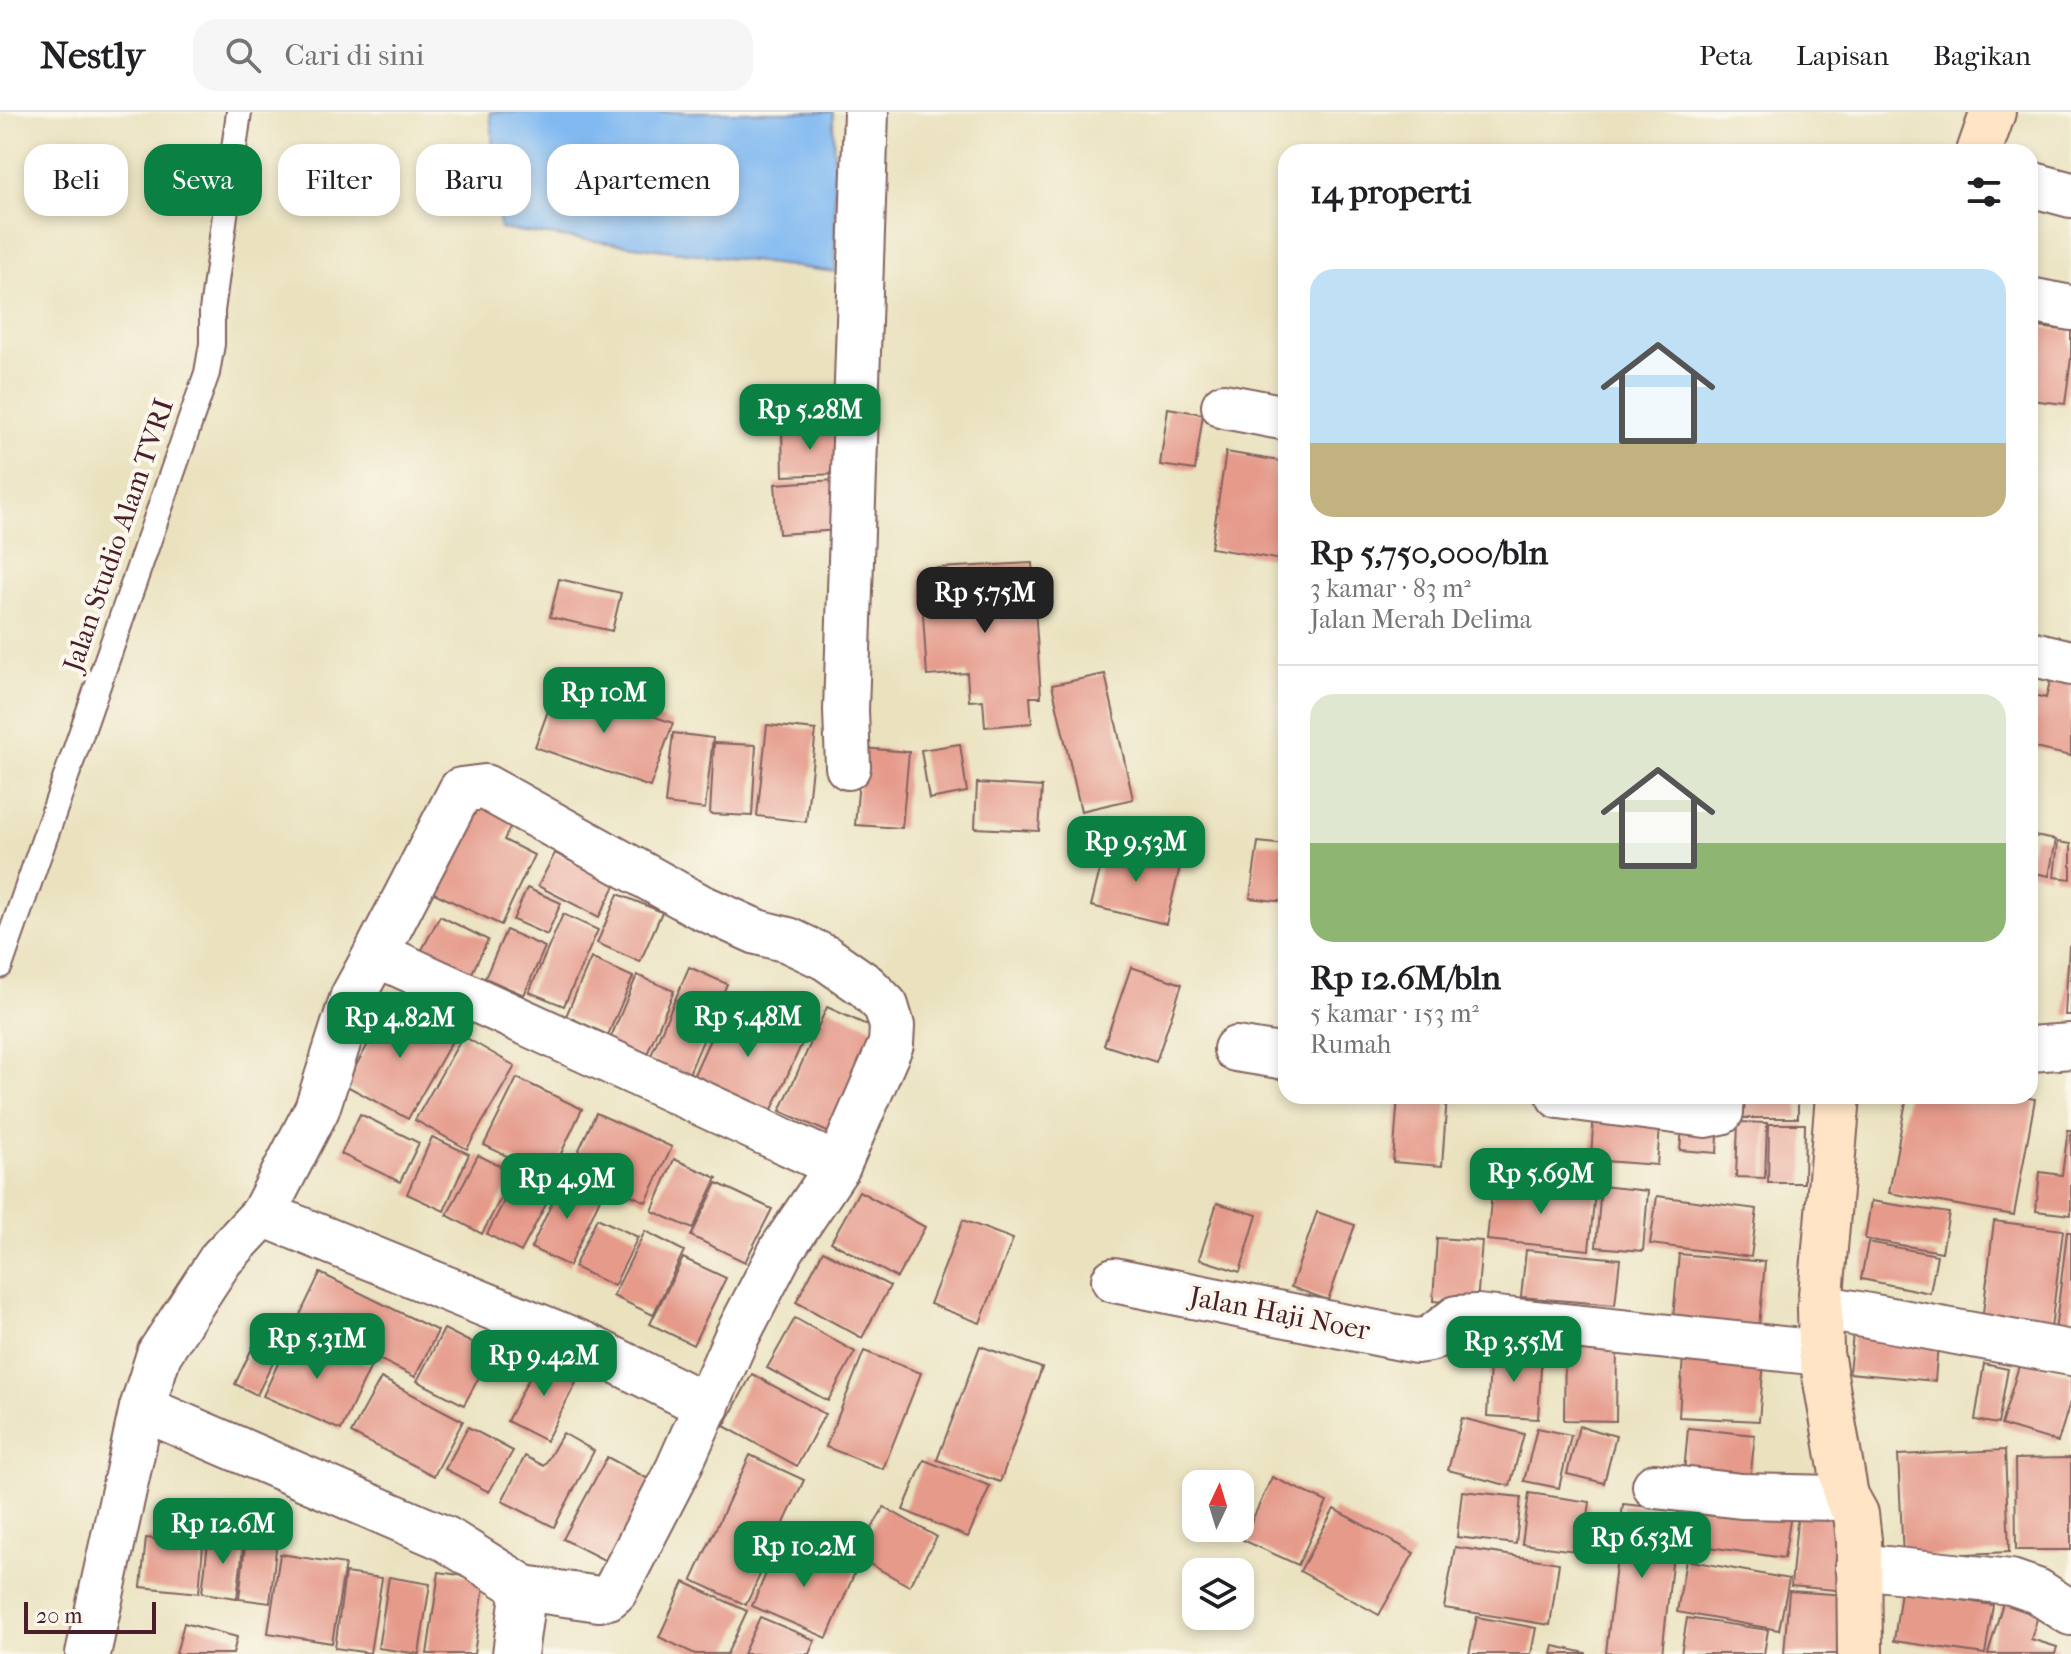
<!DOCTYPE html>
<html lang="id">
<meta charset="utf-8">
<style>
:root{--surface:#fff;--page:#f6f6f6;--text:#202124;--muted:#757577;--line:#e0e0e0;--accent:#0b8043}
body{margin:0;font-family:"IM FELL French Canon",serif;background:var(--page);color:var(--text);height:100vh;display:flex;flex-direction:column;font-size:30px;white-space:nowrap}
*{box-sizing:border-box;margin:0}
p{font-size:26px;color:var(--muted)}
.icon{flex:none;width:44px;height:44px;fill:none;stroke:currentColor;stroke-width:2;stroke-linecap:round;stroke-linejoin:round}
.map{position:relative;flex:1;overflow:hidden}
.sheet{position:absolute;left:1278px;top:32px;width:760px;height:960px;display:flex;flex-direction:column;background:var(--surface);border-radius:24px;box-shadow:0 4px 12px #0003}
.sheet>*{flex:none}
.banner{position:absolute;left:24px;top:32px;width:760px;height:72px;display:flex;gap:16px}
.needle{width:52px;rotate:4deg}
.controls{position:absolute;left:1182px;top:1358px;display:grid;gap:16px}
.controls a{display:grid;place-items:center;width:72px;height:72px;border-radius:16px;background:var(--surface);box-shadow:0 4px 12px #0003;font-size:40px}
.scale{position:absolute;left:24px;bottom:20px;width:132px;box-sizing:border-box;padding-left:8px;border:4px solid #4a1f2b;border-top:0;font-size:22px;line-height:28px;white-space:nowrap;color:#4a1f2b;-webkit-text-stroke:6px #fbf7ec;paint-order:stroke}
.price{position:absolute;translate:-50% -68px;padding:0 18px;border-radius:16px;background:var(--accent);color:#fff;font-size:26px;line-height:52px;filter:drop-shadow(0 2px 4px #0008)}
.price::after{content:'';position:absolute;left:50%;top:48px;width:24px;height:18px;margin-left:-12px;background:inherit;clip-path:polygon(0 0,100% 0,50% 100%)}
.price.current{background:#222;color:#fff}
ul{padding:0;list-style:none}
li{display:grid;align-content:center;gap:16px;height:424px;padding:0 32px}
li+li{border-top:2px solid var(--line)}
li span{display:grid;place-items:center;height:248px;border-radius:24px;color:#555}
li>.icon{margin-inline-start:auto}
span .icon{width:144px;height:144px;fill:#fffc;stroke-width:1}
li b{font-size:34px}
h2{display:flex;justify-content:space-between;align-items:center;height:96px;padding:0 32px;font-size:34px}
.pill{padding:0 28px;border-radius:24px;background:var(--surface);box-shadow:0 4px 12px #0003;font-size:28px;line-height:72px}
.pill.current{background:var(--accent);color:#fff}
header{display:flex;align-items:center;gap:48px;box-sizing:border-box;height:112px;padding:0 40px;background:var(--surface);border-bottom:2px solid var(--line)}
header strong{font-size:38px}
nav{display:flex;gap:44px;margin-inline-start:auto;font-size:28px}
.search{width:560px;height:72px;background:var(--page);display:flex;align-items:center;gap:20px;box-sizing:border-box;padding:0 28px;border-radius:24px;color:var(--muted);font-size:30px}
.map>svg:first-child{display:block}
.water{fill:#81b9f1;stroke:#666c8e;stroke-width:2}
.building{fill:#e59a8a}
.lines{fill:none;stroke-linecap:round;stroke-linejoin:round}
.lane-casing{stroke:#82635f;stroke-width:28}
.street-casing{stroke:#82635f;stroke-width:48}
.secondary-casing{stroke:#82635f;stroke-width:48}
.lane{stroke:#fff;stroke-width:24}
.street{stroke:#fff;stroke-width:44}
.secondary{stroke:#ffe4c6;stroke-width:44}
.labels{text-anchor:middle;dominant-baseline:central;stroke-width:8;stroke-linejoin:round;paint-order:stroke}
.street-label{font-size:28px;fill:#4a1f2b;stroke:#fbf7ec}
</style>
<header>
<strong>Nestly</strong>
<div class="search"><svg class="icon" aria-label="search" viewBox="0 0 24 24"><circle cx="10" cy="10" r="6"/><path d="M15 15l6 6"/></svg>Cari di sini</div>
<nav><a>Peta</a><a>Lapisan</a><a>Bagikan</a></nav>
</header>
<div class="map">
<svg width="2071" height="1542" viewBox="0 0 2071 1542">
<rect width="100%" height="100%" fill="#fbf7ec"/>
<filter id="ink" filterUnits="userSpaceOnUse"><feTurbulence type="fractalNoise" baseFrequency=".0125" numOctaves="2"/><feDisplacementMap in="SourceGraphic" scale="16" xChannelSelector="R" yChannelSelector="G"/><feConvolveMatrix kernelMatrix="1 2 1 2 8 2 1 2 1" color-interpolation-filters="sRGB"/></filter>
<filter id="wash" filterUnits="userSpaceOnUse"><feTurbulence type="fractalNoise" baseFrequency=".006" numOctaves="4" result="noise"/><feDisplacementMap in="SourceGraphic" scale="32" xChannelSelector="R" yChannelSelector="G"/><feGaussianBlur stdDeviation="1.8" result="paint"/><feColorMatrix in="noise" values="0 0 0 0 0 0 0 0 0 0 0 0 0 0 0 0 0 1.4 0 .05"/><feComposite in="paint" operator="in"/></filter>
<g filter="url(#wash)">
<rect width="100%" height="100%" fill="#eae2bf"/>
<path class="water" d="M490 0H833L836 160 500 117Z"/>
<g id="blocks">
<g class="building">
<path d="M2030 214 2071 219V246L2065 292 2030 288Z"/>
<path d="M1168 296 1203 302 1195 358 1160 353Z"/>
<path d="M838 316 839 362 783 364 782 318Z"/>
<path d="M1226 340 1286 350V423L1282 448 1211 436Z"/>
<path d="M836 368 840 418 779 422 775 372Z"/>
<path d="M1032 451 1041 585H1030L1032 611 985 615 983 588 969 589 967 561 927 564 920 457Z"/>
<path d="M559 467 621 481 612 519 550 505Z"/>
<path d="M2053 557 2071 560V644L2030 635V582L2046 586Z"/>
<path d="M1105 562 1133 687 1081 699 1052 573Z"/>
<path d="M558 571 673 611 650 675 535 635Z"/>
<path d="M767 613 816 618 806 710 757 704Z"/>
<path d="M673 621 713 626 705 697 665 692Z"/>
<path d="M714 631 756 633 752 704 710 702Z"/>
<path d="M960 632 967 680 929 687 921 638Z"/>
<path d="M862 636 909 640 902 716 855 713Z"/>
<path d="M977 671 1042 675 1039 719 975 716Z"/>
<path d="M478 684 516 702 504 728 534 743 501 813 432 780Z"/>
<path d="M2034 724 2056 728 2049 764 2030 760V746Z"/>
<path d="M1258 730 1286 733V790L1250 786Z"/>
<path d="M2058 730 2071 732V767L2054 765Z"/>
<path d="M1106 733 1181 751 1166 812 1091 794Z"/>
<path d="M555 741 616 772 599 805 538 774Z"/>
<path d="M527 776 561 791 547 823 513 808Z"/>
<path d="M618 782 662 800 640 850 597 831Z"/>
<path d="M563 802 598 818 564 894 529 880Z"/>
<path d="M440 804 488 828 467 871 417 847Z"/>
<path d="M506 818 545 835 524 883 485 866Z"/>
<path d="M2069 834H2071V903H2065Z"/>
<path d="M591 846 633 865 608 923 566 904Z"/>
<path d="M689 855 727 872 688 964 649 948Z"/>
<path d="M1131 855 1182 872 1156 950 1104 933Z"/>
<path d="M637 863 674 879 645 947 608 932Z"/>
<path d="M393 888 456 922 408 1007 345 973Z"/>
<path d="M726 892 804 927 770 1002 692 967Z"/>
<path d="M827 895 887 922 841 1026 780 999Z"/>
<path d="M463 924 515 954 467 1037 415 1008Z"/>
<path d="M517 966 582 997 550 1065 484 1033Z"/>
<path d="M1398 984H1447L1442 1054 1393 1050Z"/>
<rect x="1742" y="984" width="56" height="22"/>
<path d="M1907 984H2017L2035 987 2014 1103 1889 1081Z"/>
<path d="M1594 997 1661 1002 1657 1053 1591 1048Z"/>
<path d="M596 1001 672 1035 646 1090 571 1055Z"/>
<path d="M360 1002 419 1031 400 1070 341 1042Z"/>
<path d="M1683 1005 1719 1008 1717 1041 1680 1038Z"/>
<path d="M1738 1010 1767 1011 1765 1066 1736 1065Z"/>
<path d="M1769 1012H1805L1804 1071H1768Z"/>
<path d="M2068 1018H2071V1103L2036 1099 2040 1060 2062 1063Z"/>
<path d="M432 1025 469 1042 444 1099 407 1082Z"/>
<path d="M478 1043 514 1061 482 1122 447 1103Z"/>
<path d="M674 1047 717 1066 693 1117 652 1099Z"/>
<path d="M517 1064 552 1081 521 1140 487 1122Z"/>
<path d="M564 1065 602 1082 569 1154 531 1136Z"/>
<path d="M1493 1070 1595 1080 1589 1138 1487 1128Z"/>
<path d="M717 1071 772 1097 745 1150 691 1124Z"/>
<path d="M1601 1074 1648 1079 1643 1139 1596 1135Z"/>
<path d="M859 1079 925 1115 897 1166 831 1130Z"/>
<path d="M1657 1084 1757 1097 1751 1145 1650 1132Z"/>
<path d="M1871 1089 1949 1101 1942 1140 1865 1127Z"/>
<path d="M1217 1091 1257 1103 1240 1160 1199 1147Z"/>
<path d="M1317 1100 1355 1113 1328 1188 1291 1175Z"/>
<path d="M597 1106 638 1125 614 1174 574 1155Z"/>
<path d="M963 1108 1013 1127 980 1211 930 1192Z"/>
<path d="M1994 1109 2063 1118 2051 1216 1982 1209Z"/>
<path d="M645 1119 684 1139 653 1203 613 1184Z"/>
<path d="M2067 1120H2071V1222L2055 1220Z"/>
<path d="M1437 1126 1482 1129 1477 1192 1433 1189Z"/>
<path d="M1868 1130 1937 1143 1930 1181 1861 1167Z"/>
<path d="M1526 1138 1620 1147 1615 1193 1521 1185Z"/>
<path d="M823 1139 890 1174 862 1226 796 1190Z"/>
<path d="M1679 1142 1765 1150 1759 1214 1673 1206Z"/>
<path d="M683 1146 726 1166 693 1233 650 1212Z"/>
<path d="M320 1161 438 1219 415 1265 298 1207Z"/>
<path d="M795 1206 855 1240 828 1289 767 1256Z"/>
<path d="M266 1207 289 1218 257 1283 235 1272Z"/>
<path d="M1854 1211 1939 1220 1935 1269 1849 1261Z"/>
<path d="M444 1217 492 1241 464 1293 417 1269Z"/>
<path d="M293 1219 371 1254 341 1318 263 1284Z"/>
<path d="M1565 1231 1617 1232 1616 1309 1564 1308Z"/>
<path d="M980 1234 1042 1256 1000 1370 937 1348Z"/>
<path d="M1491 1236 1542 1239 1538 1307 1487 1304Z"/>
<path d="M864 1239 921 1261 883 1357 826 1335Z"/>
<path d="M541 1243 580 1263 546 1329 507 1309Z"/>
<path d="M1683 1243 1764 1248 1759 1309 1679 1305Z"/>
<path d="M2021 1247 2071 1263V1287L2058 1330 2001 1313Z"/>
<path d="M1984 1252 2008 1257 1998 1312 1975 1308Z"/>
<path d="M752 1262 825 1302 797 1354 724 1314Z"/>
<path d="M381 1266 463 1309 434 1364 351 1321Z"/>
<path d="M1462 1306 1524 1322 1510 1374 1448 1358Z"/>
<path d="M1579 1314 1616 1324 1604 1371 1567 1362Z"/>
<path d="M468 1315 513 1339 489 1380 445 1357Z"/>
<path d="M1537 1316 1571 1323 1559 1376 1524 1369Z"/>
<path d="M1688 1316 1755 1323 1749 1378 1683 1372Z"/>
<path d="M563 1321 594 1339 554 1415 502 1389 525 1344 544 1354Z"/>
<path d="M2005 1338 2009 1440 1903 1445 1898 1343Z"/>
<path d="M750 1343 804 1368 746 1493 692 1468Z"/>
<path d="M607 1345 656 1371 612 1452 563 1427Z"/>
<path d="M2071 1346V1438H2016L2015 1347Z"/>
<path d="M924 1348 990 1374 968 1425 903 1398Z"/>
<path d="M1272 1365 1327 1390 1298 1453 1243 1428Z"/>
<path d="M1462 1379 1521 1385 1516 1432 1457 1425Z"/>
<path d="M1529 1381 1590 1390 1583 1440 1522 1432Z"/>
<path d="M1697 1382 1792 1396 1784 1446 1689 1432Z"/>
<path d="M1623 1392 1678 1398 1662 1542 1606 1541Z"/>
<path d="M884 1395 937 1425 909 1474 856 1444Z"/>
<path d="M1334 1397 1414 1441 1379 1503 1300 1459Z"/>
<path d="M1798 1398 1854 1403 1847 1479 1791 1474Z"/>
<path d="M247 1416 278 1419 270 1491 239 1487Z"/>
<path d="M209 1423 244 1428 237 1486 202 1481Z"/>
<path d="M146 1426 203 1433 199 1481 141 1475Z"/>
<path d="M780 1429 855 1460 827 1526 752 1494Z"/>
<path d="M1455 1435 1559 1451 1550 1513 1444 1496Z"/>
<path d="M280 1442 345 1452 332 1531 268 1521Z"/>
<path d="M1686 1448 1789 1467 1779 1518 1677 1500Z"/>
<path d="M439 1460 485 1467 474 1542H427Z"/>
<path d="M345 1461 382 1466 370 1541 335 1536Z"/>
<path d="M389 1465 430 1472 419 1542 378 1536Z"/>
<path d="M684 1470 747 1499 727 1542H695L659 1525Z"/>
<path d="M1789 1479 1846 1483 1841 1542H1784Z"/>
<path d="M1901 1479 1993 1493 1985 1542 1894 1529Z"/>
<path d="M2006 1480 2042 1490 2031 1527 2057 1535 2055 1542H1988Z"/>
<path d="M760 1505 815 1528 809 1542H743Z"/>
<path d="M1477 1505 1536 1516 1531 1542H1469Z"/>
<path d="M1687 1506 1768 1518 1764 1542H1681Z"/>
<path d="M184 1511 237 1525 233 1542H176Z"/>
<path d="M1554 1534 1586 1541V1542H1552Z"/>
</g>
</g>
</g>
<g filter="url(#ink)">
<use href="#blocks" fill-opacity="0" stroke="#82635f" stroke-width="2"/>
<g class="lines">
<defs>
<path id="lane" d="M0 854 207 261 212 232V199L239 0"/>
<g id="street">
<path d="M2030 72 2071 83"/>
<path d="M2030 188 2071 196"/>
<path d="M1224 294 1286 306"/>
<path d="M2030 541 2071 551"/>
<path d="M848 655 846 598 866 0"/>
<path d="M376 842 461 678 485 675 699 794 757 820 788 828 826 846 866 874 886 894 892 914 891 932 838 1054 782 1137 737 1224 678 1357 615 1479 608 1485 599 1487 524 1476"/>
<path d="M1236 937 1286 945"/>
<path d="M2030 937 2071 934"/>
<path d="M1559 984 1706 1003 1721 1000 1722 984"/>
<path d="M263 1102 585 1233 707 1294"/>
<path d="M1114 1168 1416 1229 1430 1227 1457 1206 1477 1205 1821 1241"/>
<path d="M1820 1195 2071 1241"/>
<path d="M142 1296 446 1427 524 1476 515 1542"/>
<path d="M1655 1374 1741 1384 1835 1386 1846 1384"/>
<path d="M1858 1454 2011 1470 2037 1479 2071 1501"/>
<path d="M88 1542 142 1296 159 1242 221 1147 263 1102 317 997 353 884 376 842 838 1054"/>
</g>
<g id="secondary">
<path d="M1979 40 1993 0"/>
<path d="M1838 984 1820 1195 1821 1241 1846 1384 1856 1402 1859 1428 1860 1542"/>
</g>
</defs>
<use href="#lane" class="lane-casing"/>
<use href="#street" class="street-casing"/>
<use href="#secondary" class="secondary-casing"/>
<use href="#lane" class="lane"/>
<use href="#street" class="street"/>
<use href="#secondary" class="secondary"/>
</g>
</g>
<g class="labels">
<g class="street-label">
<text transform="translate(118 423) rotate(-71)">Jalan Studio Alam TVRI</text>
<text transform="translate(1280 1201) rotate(11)">Jalan Haji Noer</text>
</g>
</g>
</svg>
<div class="controls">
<a><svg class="needle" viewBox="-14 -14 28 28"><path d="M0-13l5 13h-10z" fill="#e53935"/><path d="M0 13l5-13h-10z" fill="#757577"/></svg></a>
<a><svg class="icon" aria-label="layers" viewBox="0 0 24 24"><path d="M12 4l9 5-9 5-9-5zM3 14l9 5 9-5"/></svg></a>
</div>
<div class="scale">20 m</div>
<b class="price" style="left:810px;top:340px">Rp 5.28M</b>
<b class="price current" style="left:985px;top:523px">Rp 5.75M</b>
<b class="price" style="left:604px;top:623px">Rp 10M</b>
<b class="price" style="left:1136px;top:772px">Rp 9.53M</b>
<b class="price" style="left:748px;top:947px">Rp 5.48M</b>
<b class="price" style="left:400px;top:948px">Rp 4.82M</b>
<b class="price" style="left:1541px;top:1104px">Rp 5.69M</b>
<b class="price" style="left:567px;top:1109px">Rp 4.9M</b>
<b class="price" style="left:317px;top:1269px">Rp 5.31M</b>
<b class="price" style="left:1514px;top:1272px">Rp 3.55M</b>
<b class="price" style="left:544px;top:1286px">Rp 9.42M</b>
<b class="price" style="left:223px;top:1454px">Rp 12.6M</b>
<b class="price" style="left:1642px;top:1468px">Rp 6.53M</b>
<b class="price" style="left:804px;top:1477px">Rp 10.2M</b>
<div class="banner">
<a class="pill">Beli</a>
<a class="pill current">Sewa</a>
<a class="pill">Filter</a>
<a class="pill">Baru</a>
<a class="pill">Apartemen</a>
</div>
<section class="sheet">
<h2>14 properti<svg class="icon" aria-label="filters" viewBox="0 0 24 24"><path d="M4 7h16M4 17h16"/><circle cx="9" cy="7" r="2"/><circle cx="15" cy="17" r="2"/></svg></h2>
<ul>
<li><span style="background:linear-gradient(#bfe0f5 70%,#c2b280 0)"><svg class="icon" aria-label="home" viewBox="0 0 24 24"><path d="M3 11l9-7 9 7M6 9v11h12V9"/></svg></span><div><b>Rp 5,750,000/bln</b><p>3 kamar · 83 m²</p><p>Jalan Merah Delima</p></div></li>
<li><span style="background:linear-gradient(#dfe7d0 60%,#8fb573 0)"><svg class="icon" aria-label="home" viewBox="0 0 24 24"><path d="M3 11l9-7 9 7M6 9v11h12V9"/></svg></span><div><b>Rp 12.6M/bln</b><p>5 kamar · 153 m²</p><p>Rumah</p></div></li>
</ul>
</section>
</div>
